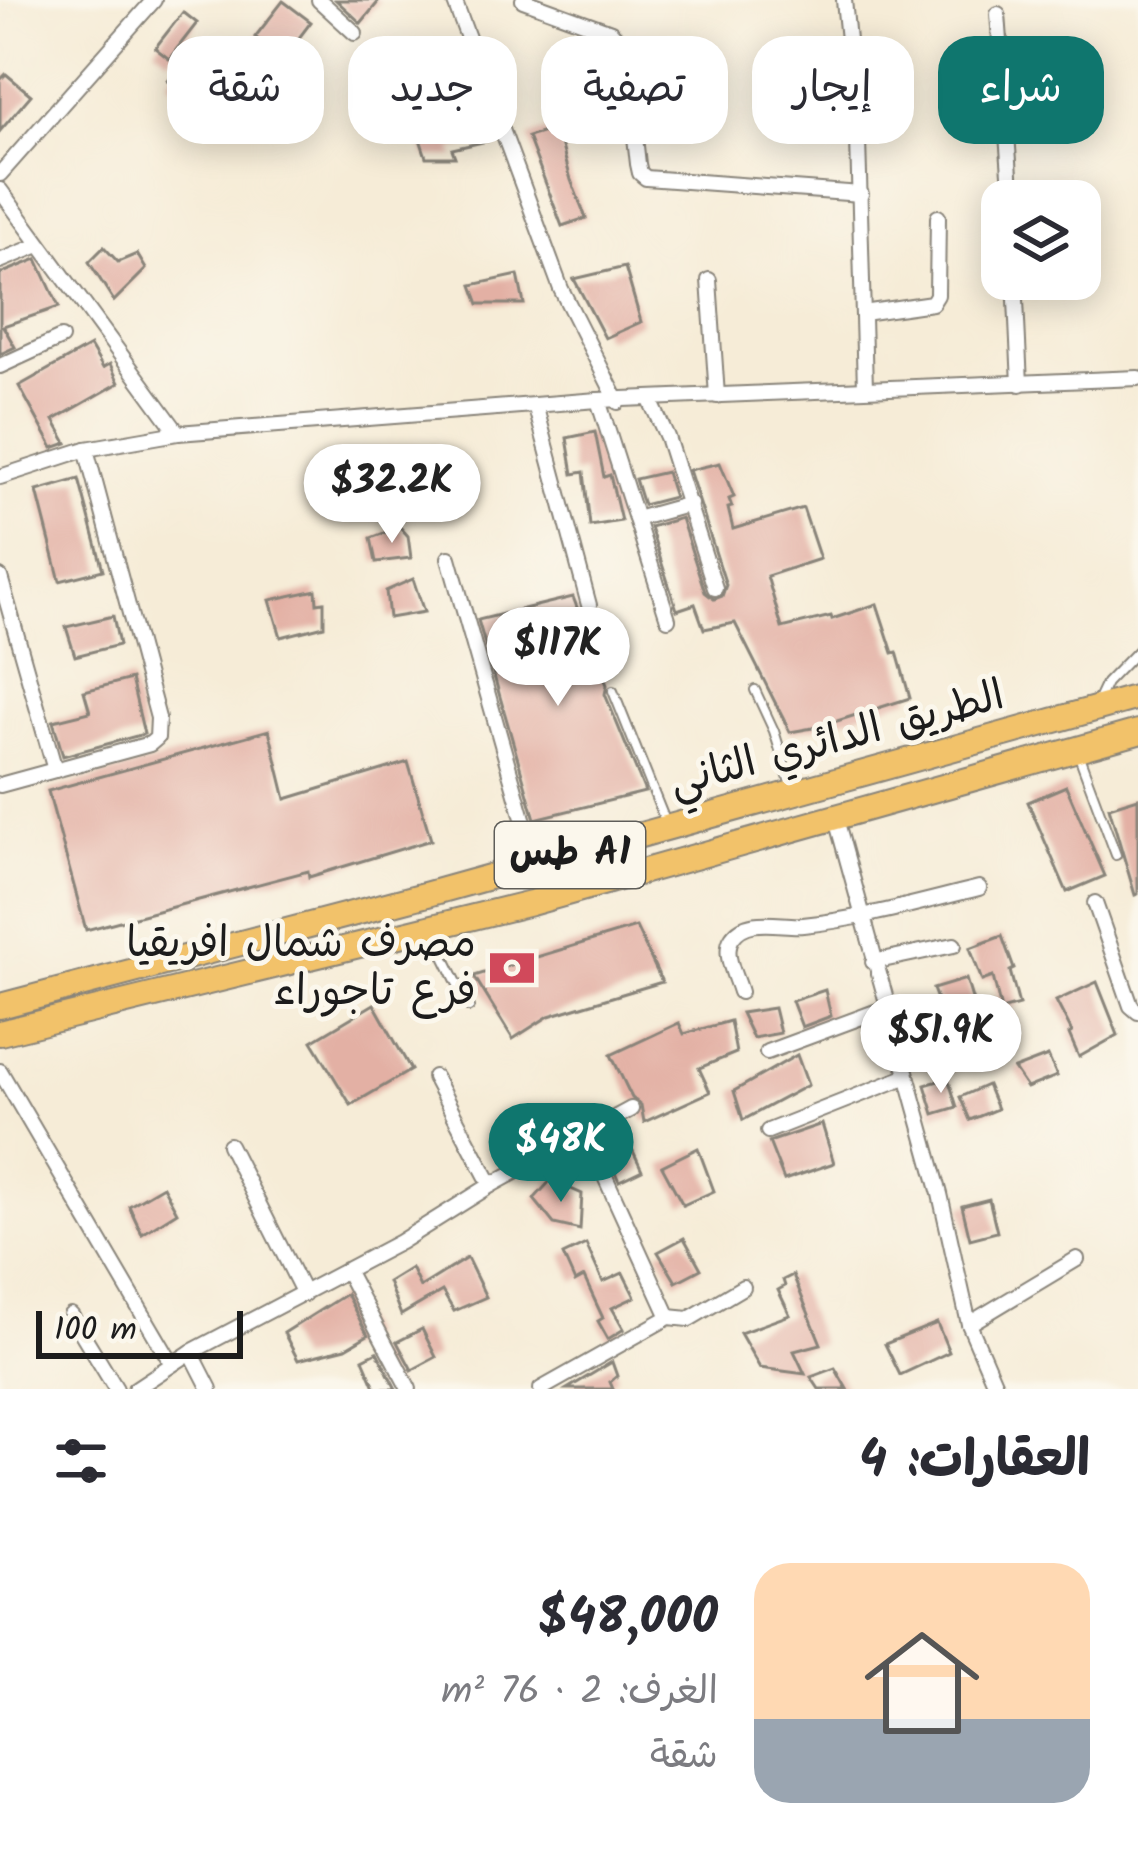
<!DOCTYPE html>
<html lang="ar">
<meta charset="utf-8">
<style>
:root{--surface:#fff;--page:#f2f2f3;--text:#2b2b33;--muted:#7c7c81;--line:#e1e1e2;--accent:#0f766e}
body{margin:0;font-family:Kalam,"Playpen Sans Arabic",sans-serif;background:var(--page);color:var(--text);direction:rtl;height:100vh;display:flex;flex-direction:column;font-size:45px;white-space:nowrap}
*{box-sizing:border-box;margin:0}
p{font-size:39px;color:var(--muted)}
.icon{flex:none;width:66px;height:66px;fill:none;stroke:currentColor;stroke-width:2;stroke-linecap:round;stroke-linejoin:round}
.map{position:relative;height:1389px;overflow:hidden;direction:ltr}
.side{display:flex;flex-direction:column;background:var(--surface);flex:1}
.side>*{flex:none}
.hud{position:absolute;left:36px;top:36px;width:1068px;height:108px;direction:rtl;display:flex;gap:24px}
.controls{position:absolute;left:981px;top:180px;display:grid;gap:24px}
.controls a{display:grid;place-items:center;width:120px;height:120px;border-radius:24px;background:var(--surface);box-shadow:0 6px 30px #0003;font-size:60px}
.scale{position:absolute;left:36px;bottom:30px;width:207px;box-sizing:border-box;padding-left:12px;border:6px solid #1c1c1c;border-top:0;font-size:33px;line-height:42px;white-space:nowrap;color:#1c1c1c;-webkit-text-stroke:9px #fbf7ec;paint-order:stroke}
.price{position:absolute;translate:-50% -102px;padding:0 27px;border-radius:42px;background:#fff;color:#222;font-size:39px;line-height:78px;filter:drop-shadow(0 3px 6px #0008)}
.price::after{content:'';position:absolute;left:50%;top:72px;width:36px;height:27px;margin-left:-18px;background:inherit;clip-path:polygon(0 0,100% 0,50% 100%)}
.price.on{background:var(--accent);color:#fff}
ul{padding:0;list-style:none}
li{display:flex;align-items:center;gap:36px;height:300px;padding:0 48px}
li+li{border-top:3px solid var(--line)}
li span{display:grid;place-items:center;flex:none;width:336px;height:240px;border-radius:36px;color:#555}
li>.icon{margin-inline-start:auto}
span .icon{width:144px;height:144px;fill:#fffc;stroke-width:1}
li b{font-size:51px}
h2{display:flex;justify-content:space-between;align-items:center;height:144px;padding:0 48px;font-size:51px}
.pill{padding:0 42px;border-radius:36px;background:var(--surface);box-shadow:0 6px 30px #0003;font-size:42px;line-height:108px}
.pill.on{background:var(--accent);color:#fff}
.map>svg:first-child{display:block}
.building{fill:#e3b0a4}
.lines{fill:none;stroke-linecap:round;stroke-linejoin:round}
.lane-casing{stroke:#89847a;stroke-width:12}
.street-casing{stroke:#89847a;stroke-width:18}
.highway-casing{stroke:#89847a;stroke-width:28}
.lane{stroke:#fff;stroke-width:8}
.street{stroke:#fff;stroke-width:14}
.highway{stroke:#f2c26a;stroke-width:24}
.labels{text-anchor:middle;dominant-baseline:central;stroke-width:10;stroke-linejoin:round;paint-order:stroke}
.shield{fill:#fbf7ec;stroke:#5f5e5a;stroke-width:3}
.shield-label{font-size:39px;font-weight:bold;fill:#1c1c1c}
.street-label{font-size:42px;fill:#1c1c1c;stroke:#fbf7ec}
.poi-label{font-size:42px;fill:#1c1c1c;stroke:#fbf7ec;text-anchor:end}
</style>
<div class="map">
<svg width="1138" height="1389" viewBox="0 0 1138 1389">
<rect width="100%" height="100%" fill="#fbf7ec"/>
<filter id="ink" filterUnits="userSpaceOnUse"><feTurbulence type="fractalNoise" baseFrequency=".00833" numOctaves="2"/><feDisplacementMap in="SourceGraphic" scale="24" xChannelSelector="R" yChannelSelector="G"/><feConvolveMatrix kernelMatrix="1 2 1 2 8 2 1 2 1" color-interpolation-filters="sRGB"/></filter>
<filter id="wash" filterUnits="userSpaceOnUse"><feTurbulence type="fractalNoise" baseFrequency=".004" numOctaves="4" result="noise"/><feDisplacementMap in="SourceGraphic" scale="48" xChannelSelector="R" yChannelSelector="G"/><feGaussianBlur stdDeviation="2.7" result="paint"/><feColorMatrix in="noise" values="0 0 0 0 0 0 0 0 0 0 0 0 0 0 0 0 0 1.4 0 .05"/><feComposite in="paint" operator="in"/></filter>
<g filter="url(#wash)">
<rect width="100%" height="100%" fill="#f6ecd7"/>
<g id="blocks">
<g class="building">
<path d="M336 0H380L361 23Z"/>
<path d="M283 1 311 22 283 59 255 37Z"/>
<path d="M183 12 197 23 169 59 155 48Z"/>
<path d="M183 62 201 76 185 95 168 81Z"/>
<path d="M6 74 31 95 0 131V80Z"/>
<path d="M483 112 487 141 452 149 455 157H426L414 121 442 118 445 126Z"/>
<path d="M557 128 571 180 586 218 562 226 528 137Z"/>
<path d="M104 247 118 262 137 254 146 269 114 301 89 262Z"/>
<path d="M37 259 59 307 3 326 15 347 0 354V274Z"/>
<path d="M625 267 641 322 605 338 574 279Z"/>
<path d="M518 275 524 304H479L472 285Z"/>
<path d="M90 346 103 368 110 364 119 383 54 420 67 443 53 448 19 386Z"/>
<path d="M595 432 604 477 610 475 621 521 590 526 584 472 573 474 567 438Z"/>
<path d="M720 463 734 497 729 499 732 507 728 508 733 529 803 508 820 559 767 576 782 628 831 616 832 619 877 604 893 653 897 652 910 698 818 727 790 732 735 623 704 629 695 604 677 610 650 527 681 518 705 592 714 599 722 596 726 585 689 470Z"/>
<path d="M666 472 674 497 643 505 635 479Z"/>
<path d="M79 479 103 570 60 581 37 491Z"/>
<path d="M400 527 408 536 411 558 376 562 371 538Z"/>
<path d="M413 579 424 612 389 618 386 591Z"/>
<path d="M316 590 317 603 324 602V626L281 637 270 600Z"/>
<path d="M573 597 607 685 605 694 645 792 535 819 478 620Z"/>
<path d="M113 616 119 645 75 656 66 627Z"/>
<path d="M131 679 144 734 63 756 53 721 90 712 84 691Z"/>
<path d="M269 730 286 799 408 762 431 840 309 877 308 871 86 930 48 791Z"/>
<path d="M1066 786 1105 876 1067 892 1028 802Z"/>
<path d="M1138 798V894L1135 895 1109 807Z"/>
<path d="M636 927 662 982 549 1016 513 1039 474 976Z"/>
<path d="M1002 936 1014 969 1010 971 1019 1005 1001 1010 993 977 982 981 970 948Z"/>
<path d="M966 979 973 1002 943 1015 933 989Z"/>
<path d="M1097 982 1118 1035 1079 1057 1069 1034 1072 1032 1056 1001Z"/>
<path d="M825 990 831 1016 802 1027 792 1001Z"/>
<path d="M374 1004 411 1070 351 1105 312 1041Z"/>
<path d="M774 1008 780 1033 753 1038 741 1013Z"/>
<path d="M730 1021 736 1053 699 1068 710 1092 644 1122 641 1105 632 1098 611 1055 679 1023 684 1034Z"/>
<path d="M797 1055 808 1085 743 1120 734 1091Z"/>
<path d="M1048 1056 1057 1076 1027 1088 1014 1069Z"/>
<path d="M948 1078 957 1107 934 1114 925 1085Z"/>
<path d="M987 1085 997 1109 970 1120 960 1097Z"/>
<path d="M822 1124 834 1163 784 1180 769 1142Z"/>
<path d="M627 1138 642 1170 619 1181 604 1148Z"/>
<path d="M698 1148 714 1191 683 1205 662 1166Z"/>
<path d="M551 1180 582 1194 580 1230 554 1224 534 1199Z"/>
<path d="M163 1186 177 1212 142 1234 129 1206Z"/>
<path d="M989 1199 997 1232 970 1239 962 1206Z"/>
<path d="M684 1238 701 1269 676 1282 658 1252Z"/>
<path d="M586 1244 603 1282 623 1273 635 1297 612 1308 624 1329 608 1339 598 1321 603 1318 584 1277 575 1282 563 1255Z"/>
<path d="M467 1258 486 1297 454 1311 442 1291 401 1315 388 1282 411 1268 420 1287Z"/>
<path d="M793 1275 821 1344 794 1351 805 1374 760 1368 740 1333 790 1315 778 1290 785 1286 783 1280Z"/>
<path d="M346 1294 368 1335 346 1348 298 1360 284 1333Z"/>
<path d="M937 1323 949 1352 900 1375 885 1344Z"/>
<path d="M422 1329 436 1357 412 1370 397 1342Z"/>
<path d="M377 1352 396 1389H376L363 1359Z"/>
<path d="M612 1362 617 1376 610 1382 613 1389H567Z"/>
<path d="M835 1368 847 1389H819L811 1377Z"/>
</g>
</g>
</g>
<g filter="url(#ink)">
<use href="#blocks" fill-opacity="0" stroke="#89847a" stroke-width="3"/>
<g class="lines">
<defs>
<g id="lane">
<path d="M755 690 774 731 792 789"/>
<path d="M613 691 666 823"/>
<path d="M1098 700 1106 683 1138 650"/>
<path d="M1079 756 1116 855"/>
<path d="M431 930 469 1007"/>
</g>
<g id="street">
<path d="M319 0 355 33"/>
<path d="M454 0 561 289 618 402"/>
<path d="M523 0 611 32 625 47 638 164 640 173 646 178 861 194"/>
<path d="M844 0 858 140 865 388"/>
<path d="M998 14 1012 201"/>
<path d="M398 99 481 81"/>
<path d="M0 174 154 0"/>
<path d="M0 190 178 433"/>
<path d="M0 261 39 245"/>
<path d="M1015 279 1020 384"/>
<path d="M709 280 717 396"/>
<path d="M863 313 932 303 937 295 938 217"/>
<path d="M0 366 61 338"/>
<path d="M598 400 668 619"/>
<path d="M650 400 667 437 715 588"/>
<path d="M536 408 589 605"/>
<path d="M0 477 86 449 178 433 598 400 1138 378"/>
<path d="M636 519 690 504"/>
<path d="M449 558 536 864"/>
<path d="M0 577 55 770"/>
<path d="M0 785 150 744 157 738 158 718 86 449"/>
<path d="M836 819 940 1194 969 1324 997 1389"/>
<path d="M1095 903 1131 1006 1138 1012"/>
<path d="M873 962 954 945"/>
<path d="M740 992C736 977 722 953 732 938 747 915 781 927 803 925 863 919 921 902 979 888"/>
<path d="M767 1052 886 1008"/>
<path d="M0 1071 172 1364"/>
<path d="M434 1077 491 1185"/>
<path d="M768 1131 905 1077"/>
<path d="M586 1135 669 1317"/>
<path d="M229 1145 304 1294"/>
<path d="M346 1270 409 1389"/>
<path d="M71 1315 116 1389"/>
<path d="M969 1324 1077 1259"/>
<path d="M191 1352 210 1389"/>
<path d="M135 1389 191 1352 400 1242 491 1185 631 1109"/>
<path d="M541 1389 669 1317 689 1319 743 1287"/>
</g>
<g id="highway">
<path d="M0 1006 428 894 1138 697"/>
<path d="M0 1033 531 903 1138 732"/>
</g>
</defs>
<use href="#lane" class="lane-casing"/>
<use href="#street" class="street-casing"/>
<use href="#highway" class="highway-casing"/>
<use href="#lane" class="lane"/>
<use href="#street" class="street"/>
<use href="#highway" class="highway"/>
</g>
</g>
<defs>
<symbol id="bank-bare" viewBox="-9 -9 18 18"><path d="M-6-4H6V4H-6ZM0-2.3a2.3 2.3 0 1 0 0 4.6a2.3 2.3 0 1 0 0-4.6Z" fill="#d1495b" stroke="#fbf7ec" stroke-width="2.5" paint-order="stroke"/></symbol>
</defs>
<g fill-rule="evenodd">
<use href="#bank-bare" x="479" y="935" width="66" height="66"/>
</g>
<g class="labels">
<rect class="shield" x="495" y="822" width="150" height="66" rx="9"/>
<g class="shield-label">
<text x="570" y="855">طس A1</text>
</g>
<g class="street-label">
<text transform="translate(837 740) rotate(-15)">الطريق الدائري الثاني</text>
</g>
<g class="poi-label">
<text x="476" y="944">مصرف شمال افريقيا<tspan x="476" dy="48">فرع تاجوراء</tspan></text>
</g>
</g>
</svg>
<div class="controls">
<a><svg class="icon" aria-label="layers" viewBox="0 0 24 24"><path d="M12 4l9 5-9 5-9-5zM3 14l9 5 9-5"/></svg></a>
</div>
<div class="scale">100 m</div>
<b class="price" style="left:392px;top:546px">$32.2K</b>
<b class="price" style="left:558px;top:709px">$117K</b>
<b class="price" style="left:941px;top:1096px">$51.9K</b>
<b class="price on" style="left:561px;top:1205px">$48K</b>
<div class="hud">
<a class="pill on">شراء</a>
<a class="pill">إيجار</a>
<a class="pill">تصفية</a>
<a class="pill">جديد</a>
<a class="pill">شقة</a>
</div>
</div>
<section class="side">
<h2>العقارات: 4<svg class="icon" aria-label="filters" viewBox="0 0 24 24"><path d="M4 7h16M4 17h16"/><circle cx="9" cy="7" r="2"/><circle cx="15" cy="17" r="2"/></svg></h2>
<ul>
<li><span style="background:linear-gradient(#ffd9b3 65%,#9aa5b1 0)"><svg class="icon" aria-label="home" viewBox="0 0 24 24"><path d="M3 11l9-7 9 7M6 9v11h12V9"/></svg></span><div><b>$48,000</b><p>الغرف: 2 · 76 m²</p><p>شقة</p></div></li>
</ul>
</section>
